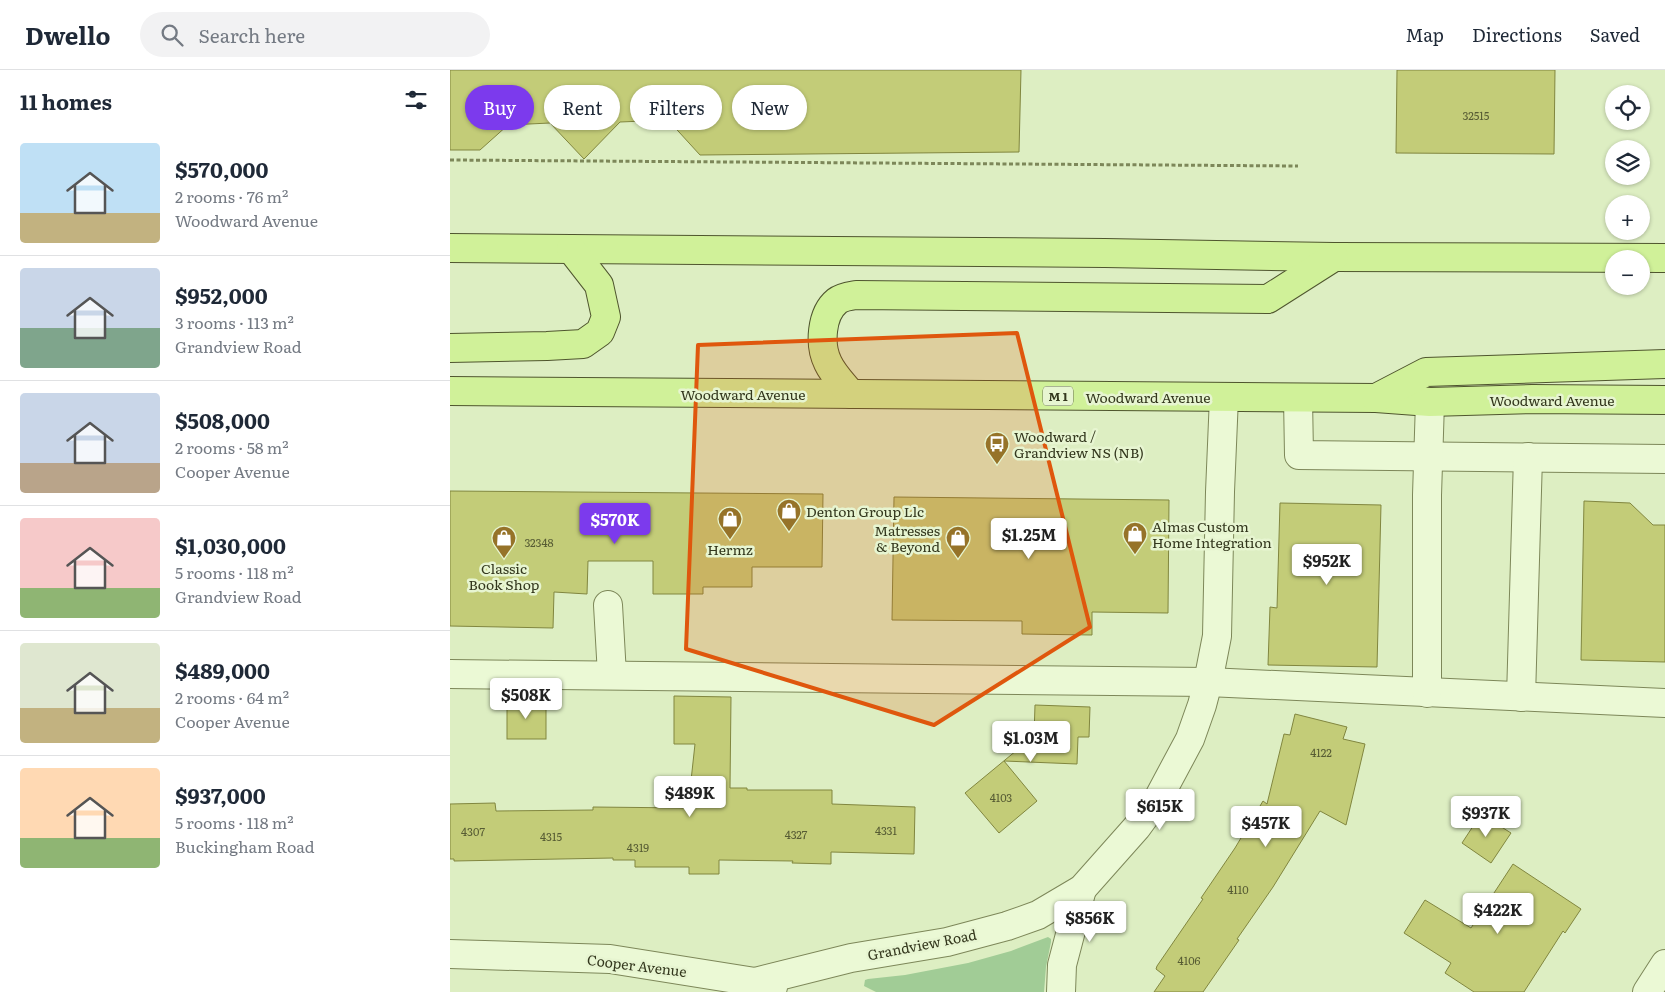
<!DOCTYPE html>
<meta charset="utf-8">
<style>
:root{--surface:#fff;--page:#f2f2f3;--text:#1f2937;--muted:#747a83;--line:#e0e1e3;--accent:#7c3aed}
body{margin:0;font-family:Literata,serif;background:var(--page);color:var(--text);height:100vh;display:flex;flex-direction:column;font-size:19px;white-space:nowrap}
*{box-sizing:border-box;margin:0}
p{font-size:16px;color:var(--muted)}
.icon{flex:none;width:28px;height:28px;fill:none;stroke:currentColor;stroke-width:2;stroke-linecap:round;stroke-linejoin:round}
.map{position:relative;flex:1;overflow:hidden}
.sheet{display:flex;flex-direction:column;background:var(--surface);width:450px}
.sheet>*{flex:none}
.top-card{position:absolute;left:15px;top:15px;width:475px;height:45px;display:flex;gap:10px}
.fabs{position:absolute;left:1155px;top:15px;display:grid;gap:10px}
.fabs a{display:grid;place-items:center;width:45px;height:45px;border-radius:50%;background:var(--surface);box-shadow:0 1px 4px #0004;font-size:25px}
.price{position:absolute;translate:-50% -42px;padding:0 11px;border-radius:5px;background:#fff;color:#222;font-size:16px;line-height:32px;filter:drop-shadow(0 1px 2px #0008)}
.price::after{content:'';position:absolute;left:50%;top:30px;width:15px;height:11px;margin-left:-8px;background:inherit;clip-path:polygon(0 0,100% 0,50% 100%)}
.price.on{background:var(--accent);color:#fff}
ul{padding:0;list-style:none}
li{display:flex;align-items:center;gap:15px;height:125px;padding:0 20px}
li+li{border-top:1px solid var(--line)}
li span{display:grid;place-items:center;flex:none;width:140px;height:100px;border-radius:5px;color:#555}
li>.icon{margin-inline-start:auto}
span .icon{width:60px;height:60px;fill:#fffc;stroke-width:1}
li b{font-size:21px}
h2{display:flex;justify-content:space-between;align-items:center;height:60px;padding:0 20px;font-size:21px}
.pill{padding:0 18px;border-radius:22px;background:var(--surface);box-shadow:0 1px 4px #0004;font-size:18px;line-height:45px}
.pill.on{background:var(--accent);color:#fff}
header{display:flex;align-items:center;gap:30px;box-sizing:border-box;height:70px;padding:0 25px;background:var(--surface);border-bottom:1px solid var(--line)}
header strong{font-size:24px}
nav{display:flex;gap:28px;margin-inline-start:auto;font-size:18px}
.search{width:350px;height:45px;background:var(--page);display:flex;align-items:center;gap:12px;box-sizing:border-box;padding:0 18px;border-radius:28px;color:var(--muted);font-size:19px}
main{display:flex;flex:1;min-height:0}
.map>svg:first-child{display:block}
.green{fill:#a1cc96}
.building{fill:#c3cc78;stroke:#81863f}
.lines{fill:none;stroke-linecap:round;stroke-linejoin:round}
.minor-casing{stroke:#7d8759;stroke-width:30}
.major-casing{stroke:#4f552e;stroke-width:30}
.path{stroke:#7d8759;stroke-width:3;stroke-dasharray:4 2.5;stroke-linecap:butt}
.minor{stroke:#ebf9d5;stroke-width:28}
.major{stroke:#d0f199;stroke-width:28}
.marked{fill:#df570d;fill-opacity:0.2;stroke:#df570d;stroke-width:4;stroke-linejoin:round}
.labels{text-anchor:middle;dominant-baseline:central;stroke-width:5;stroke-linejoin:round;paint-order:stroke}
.number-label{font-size:11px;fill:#575c34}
.shield{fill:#e7f5d1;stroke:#697053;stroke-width:1}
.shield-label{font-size:12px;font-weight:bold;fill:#33371d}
.street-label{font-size:14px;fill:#33371d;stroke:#e7f5d1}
.poi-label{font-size:14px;fill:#33371d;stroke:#e7f5d1;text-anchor:start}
</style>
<header>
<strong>Dwello</strong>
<div class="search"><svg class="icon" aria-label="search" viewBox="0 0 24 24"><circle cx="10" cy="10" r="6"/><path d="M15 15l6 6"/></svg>Search here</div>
<nav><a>Map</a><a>Directions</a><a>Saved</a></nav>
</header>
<main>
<section class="sheet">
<h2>11 homes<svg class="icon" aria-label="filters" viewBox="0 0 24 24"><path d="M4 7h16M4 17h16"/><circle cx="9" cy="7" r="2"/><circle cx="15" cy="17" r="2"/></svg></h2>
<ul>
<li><span style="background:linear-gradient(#bfe0f5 70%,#c2b280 0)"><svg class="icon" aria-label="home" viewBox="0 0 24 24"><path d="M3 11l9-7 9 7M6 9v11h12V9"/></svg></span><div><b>$570,000</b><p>2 rooms · 76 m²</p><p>Woodward Avenue</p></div></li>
<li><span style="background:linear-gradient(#c9d6e8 60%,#7fa58c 0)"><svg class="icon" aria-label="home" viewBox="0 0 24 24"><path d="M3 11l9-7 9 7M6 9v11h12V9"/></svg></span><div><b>$952,000</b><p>3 rooms · 113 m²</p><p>Grandview Road</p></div></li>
<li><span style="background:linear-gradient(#c9d6e8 70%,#b9a48a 0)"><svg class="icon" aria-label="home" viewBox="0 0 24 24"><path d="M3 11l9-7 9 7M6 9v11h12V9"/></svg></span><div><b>$508,000</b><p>2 rooms · 58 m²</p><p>Cooper Avenue</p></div></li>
<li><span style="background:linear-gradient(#f6c9c9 70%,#8fb573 0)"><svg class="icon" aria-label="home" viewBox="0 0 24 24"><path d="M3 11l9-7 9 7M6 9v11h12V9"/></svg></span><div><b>$1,030,000</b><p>5 rooms · 118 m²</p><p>Grandview Road</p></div></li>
<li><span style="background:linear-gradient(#dfe7d0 65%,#c2b280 0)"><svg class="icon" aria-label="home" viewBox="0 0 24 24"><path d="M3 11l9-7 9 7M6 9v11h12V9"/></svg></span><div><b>$489,000</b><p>2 rooms · 64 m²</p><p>Cooper Avenue</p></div></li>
<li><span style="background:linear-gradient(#ffd9b3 70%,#8fb573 0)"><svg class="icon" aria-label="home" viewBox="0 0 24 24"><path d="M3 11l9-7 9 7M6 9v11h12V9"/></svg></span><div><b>$937,000</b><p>5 rooms · 118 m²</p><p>Buckingham Road</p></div></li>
</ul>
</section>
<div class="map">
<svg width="1215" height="922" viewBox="0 0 1215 922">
<rect width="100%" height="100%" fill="#ddeec2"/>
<path class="green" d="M598 867 601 869V872L596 897 594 922H426L414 916 415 910 418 909 455 905 518 893 561 881Z"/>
<g class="building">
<path d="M0 0H571L569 82 250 85 218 50 170 52 134 89 100 53 58 55 30 80H0Z"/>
<path d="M947 0H1105L1104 84 946 83Z"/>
<path d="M0 421 373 424 372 497H302V517H253V524H203V491H138L137 524 104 522 103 558 0 556Z"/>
<path d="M444 427 719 430 718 543 642 542V565L572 564V551L442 550Z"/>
<path d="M1134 431 1180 433 1203 455H1215V592L1131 590Z"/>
<path d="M830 433 931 435 927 597 818 595 820 537 827 538Z"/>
<path d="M224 626 281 627 280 718H297V720H382V734L465 737 464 784 381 782V794L342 793 343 791 269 790V804H239V797H185V790H163V788L4 791V789H0V734L45 733 46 741 143 740V737L238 738 245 674H224Z"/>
<rect x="57" y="630" width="39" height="39"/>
<path d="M585 635 640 637 639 667H628L627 694 554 691 587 731 549 763 515 723 584 666Z"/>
<path d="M845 644 897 657 893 669 915 674 896 755 870 741 823 817 787 869 789 870 753 922H704L715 906 706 899 707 896 753 829 751 828 785 778 813 731 817 734 834 664 840 665Z"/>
<path d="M1031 744 1061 763 1041 793 1012 773Z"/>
<path d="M1063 794 1131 839 1115 863 1113 861 1074 922H1024L995 903 1001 893 954 863 975 830 1021 858Z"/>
</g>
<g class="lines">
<defs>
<g id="minor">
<path d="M848 328 849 385 1215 389"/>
<path d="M158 535 162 605"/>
<path d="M0 604 758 612 1215 633"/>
<path d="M977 623V425L980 332"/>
<path d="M1071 627 1078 387"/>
<path d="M0 884 160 889 305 912 323 917"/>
<path d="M305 912 401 888 497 872 557 856 588 845 632 819 687 757 709 727 740 669 752 635 758 612 767 566 770 422 774 327"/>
<path d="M611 922 612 895 632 819"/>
<path d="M1197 922 1215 894"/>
</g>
<g id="major">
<path d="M0 178 655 183 884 187 1215 188"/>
<path d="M0 278 97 276 133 274 150 262 156 247 149 215 121 179"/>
<path d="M0 321 926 328 980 332 1082 329 1215 330"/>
<path d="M401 324C393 314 383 304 378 293 369 275 371 244 387 231 392 227 400 226 406 225L818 229 884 187"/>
<path d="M926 328 976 302 1215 294"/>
</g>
</defs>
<use href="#minor" class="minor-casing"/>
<use href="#major" class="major-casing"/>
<path class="path" d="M0 90 848 96"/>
<use href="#minor" class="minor"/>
<use href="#major" class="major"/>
</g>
<path class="marked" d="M567 263 640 557 484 655 236 579 248 275Z"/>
<defs>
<symbol id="bus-pin" viewBox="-11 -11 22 30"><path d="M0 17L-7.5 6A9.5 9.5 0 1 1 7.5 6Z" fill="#967329" stroke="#e7f5d1"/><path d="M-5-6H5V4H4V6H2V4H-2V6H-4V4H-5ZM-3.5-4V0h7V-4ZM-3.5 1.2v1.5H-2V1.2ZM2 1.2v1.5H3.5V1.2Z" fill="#fff"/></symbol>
<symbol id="shop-pin" viewBox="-11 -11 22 30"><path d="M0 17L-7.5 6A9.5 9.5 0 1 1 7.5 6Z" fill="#967329" stroke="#e7f5d1"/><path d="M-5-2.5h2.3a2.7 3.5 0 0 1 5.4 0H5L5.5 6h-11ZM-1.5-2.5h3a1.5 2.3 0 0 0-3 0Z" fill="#fff"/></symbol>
</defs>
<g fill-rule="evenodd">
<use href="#bus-pin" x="533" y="360" width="28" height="38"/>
<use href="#shop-pin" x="325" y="427" width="28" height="38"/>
<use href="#shop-pin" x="266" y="435" width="28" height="38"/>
<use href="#shop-pin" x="671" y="450" width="28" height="38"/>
<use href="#shop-pin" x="40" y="454" width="28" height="38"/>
<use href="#shop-pin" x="494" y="454" width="28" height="38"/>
</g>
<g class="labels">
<g class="number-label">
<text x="1026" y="45">32515</text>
<text x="89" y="472">32348</text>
<text x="871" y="682">4122</text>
<text x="551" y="727">4103</text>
<text x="436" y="760">4331</text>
<text x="23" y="761">4307</text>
<text x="346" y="764">4327</text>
<text x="101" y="766">4315</text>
<text x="188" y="777">4319</text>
<text x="788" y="819">4110</text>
<text x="739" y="890">4106</text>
</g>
<rect class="shield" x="593" y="316.5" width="30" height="19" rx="4"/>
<g class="shield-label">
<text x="608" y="326">M 1</text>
</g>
<g class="street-label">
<text x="293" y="324">Woodward Avenue</text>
<text x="698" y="327">Woodward Avenue</text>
<text x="1102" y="330">Woodward Avenue</text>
<text transform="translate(472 874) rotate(-11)">Grandview Road</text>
<text transform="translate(187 895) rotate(7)">Cooper Avenue</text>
</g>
<g class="poi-label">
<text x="564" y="366">Woodward /<tspan x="564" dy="16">Grandview NS (NB)</tspan></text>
<text x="356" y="441">Denton Group Llc</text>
<text x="702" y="456">Almas Custom<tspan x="702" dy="16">Home Integration</tspan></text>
<text x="490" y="460" text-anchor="end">Matresses<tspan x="490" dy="16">&amp; Beyond</tspan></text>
<text x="280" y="479" text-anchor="middle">Hermz</text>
<text x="54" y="498" text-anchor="middle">Classic<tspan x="54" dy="16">Book Shop</tspan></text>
</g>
</g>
</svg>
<div class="fabs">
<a><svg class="icon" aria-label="locate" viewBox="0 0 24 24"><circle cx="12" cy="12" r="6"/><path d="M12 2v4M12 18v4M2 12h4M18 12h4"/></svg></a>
<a><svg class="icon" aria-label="layers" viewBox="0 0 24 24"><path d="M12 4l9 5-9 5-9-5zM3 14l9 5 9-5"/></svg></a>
<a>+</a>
<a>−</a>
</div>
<b class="price on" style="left:165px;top:475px">$570K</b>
<b class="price" style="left:579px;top:490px">$1.25M</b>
<b class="price" style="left:877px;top:516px">$952K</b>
<b class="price" style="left:76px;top:650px">$508K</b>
<b class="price" style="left:581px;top:693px">$1.03M</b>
<b class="price" style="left:240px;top:748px">$489K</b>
<b class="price" style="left:710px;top:761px">$615K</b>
<b class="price" style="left:1036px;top:768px">$937K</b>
<b class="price" style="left:816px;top:778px">$457K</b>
<b class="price" style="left:1048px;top:865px">$422K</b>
<b class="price" style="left:640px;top:873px">$856K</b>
<div class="top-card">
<a class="pill on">Buy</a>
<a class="pill">Rent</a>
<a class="pill">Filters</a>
<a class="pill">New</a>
</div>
</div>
</main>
